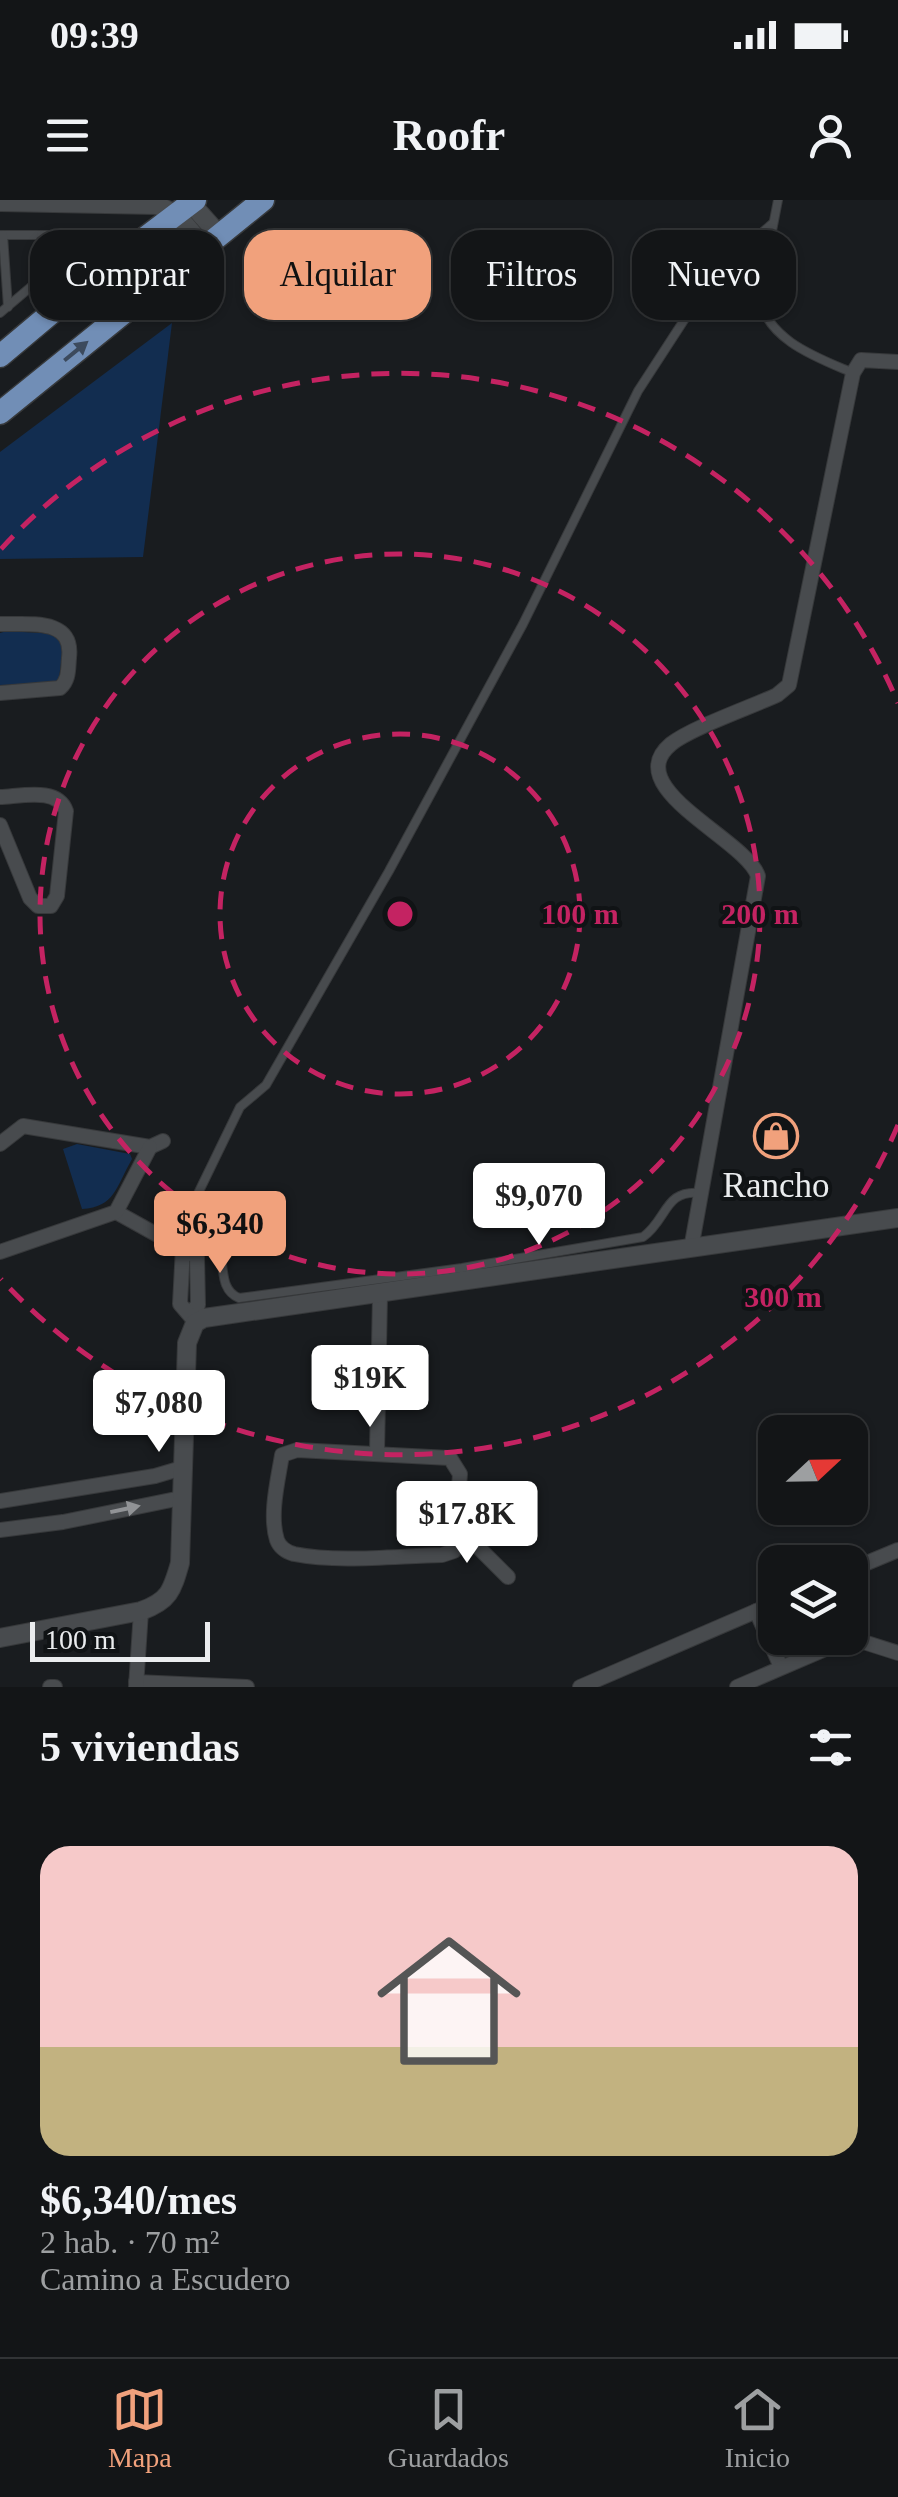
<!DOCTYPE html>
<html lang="es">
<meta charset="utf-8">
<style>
:root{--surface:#131517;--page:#202224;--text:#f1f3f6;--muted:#9d9fa1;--line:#323436;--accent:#f1a17c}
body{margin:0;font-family:Georgia,serif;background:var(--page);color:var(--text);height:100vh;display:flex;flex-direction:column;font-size:38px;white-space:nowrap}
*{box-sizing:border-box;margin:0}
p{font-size:32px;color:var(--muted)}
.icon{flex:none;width:55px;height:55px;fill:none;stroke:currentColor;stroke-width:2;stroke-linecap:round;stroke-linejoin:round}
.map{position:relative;height:1487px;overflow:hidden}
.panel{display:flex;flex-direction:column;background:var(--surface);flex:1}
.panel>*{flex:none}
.top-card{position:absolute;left:30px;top:30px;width:840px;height:90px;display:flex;gap:20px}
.needle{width:65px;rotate:68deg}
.tools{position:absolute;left:758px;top:1215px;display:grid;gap:20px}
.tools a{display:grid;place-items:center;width:110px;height:110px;border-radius:20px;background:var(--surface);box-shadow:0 2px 8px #0004,0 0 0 2px var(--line);font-size:50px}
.scale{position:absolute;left:30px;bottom:25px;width:180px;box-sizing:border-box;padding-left:10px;border:5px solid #eaecee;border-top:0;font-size:28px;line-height:35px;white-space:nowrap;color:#eaecee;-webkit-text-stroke:8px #101315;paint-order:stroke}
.price{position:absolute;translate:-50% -85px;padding:0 22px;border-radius:10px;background:#fff;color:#222;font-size:32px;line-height:65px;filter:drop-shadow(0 2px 5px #0008)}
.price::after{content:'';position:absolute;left:50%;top:60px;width:30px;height:22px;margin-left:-15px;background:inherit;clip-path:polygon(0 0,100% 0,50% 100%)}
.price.on{background:var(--accent);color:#111}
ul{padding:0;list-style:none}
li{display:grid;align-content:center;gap:20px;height:530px;padding:0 40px}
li+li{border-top:2px solid var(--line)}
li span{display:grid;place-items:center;height:310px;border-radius:30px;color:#555}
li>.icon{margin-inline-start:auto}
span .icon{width:180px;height:180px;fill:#fffc;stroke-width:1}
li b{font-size:42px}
h2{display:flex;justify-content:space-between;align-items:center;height:120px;padding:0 40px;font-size:42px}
.tag{padding:0 35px;border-radius:30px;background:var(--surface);box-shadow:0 2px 8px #0004,0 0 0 2px var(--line);font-size:35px;line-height:90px}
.tag.on{background:var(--accent);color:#111}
.status{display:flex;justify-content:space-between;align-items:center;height:70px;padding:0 50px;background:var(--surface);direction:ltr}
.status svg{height:28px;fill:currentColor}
header{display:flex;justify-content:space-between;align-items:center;height:130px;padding:0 40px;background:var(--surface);font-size:45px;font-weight:700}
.menu{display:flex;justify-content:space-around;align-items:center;height:140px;border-top:2px solid var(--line);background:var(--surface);font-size:28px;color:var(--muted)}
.menu a{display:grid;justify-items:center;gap:5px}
.menu .on{color:var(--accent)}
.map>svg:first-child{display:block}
.green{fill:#122d50}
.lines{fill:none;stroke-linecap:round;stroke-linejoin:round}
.service-casing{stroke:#37393b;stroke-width:10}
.minor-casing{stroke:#37393b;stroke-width:16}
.tertiary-casing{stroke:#37393b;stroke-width:20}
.primary-casing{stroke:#37393b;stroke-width:25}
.service{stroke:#484b4e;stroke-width:8}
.minor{stroke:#484b4e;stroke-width:14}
.tertiary{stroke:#484b4e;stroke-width:18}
.primary{stroke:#718eb6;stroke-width:22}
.oneway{fill:#3c4a5d}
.oneway2{fill:#919396}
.ring{fill:none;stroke:#c42362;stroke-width:5;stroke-dasharray:18 12}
.labels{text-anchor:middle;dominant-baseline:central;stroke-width:8;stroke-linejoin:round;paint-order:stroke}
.poi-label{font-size:35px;fill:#eaecee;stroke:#101315}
.centre{fill:#c42362;stroke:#101315;stroke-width:5}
.ring-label{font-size:30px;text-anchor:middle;font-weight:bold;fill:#c42362;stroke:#101315;stroke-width:8;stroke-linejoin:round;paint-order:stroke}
</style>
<div class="status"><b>09:39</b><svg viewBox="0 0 49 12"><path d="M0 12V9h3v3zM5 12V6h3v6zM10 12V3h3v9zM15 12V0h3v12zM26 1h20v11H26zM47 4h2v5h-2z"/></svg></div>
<header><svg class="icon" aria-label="menu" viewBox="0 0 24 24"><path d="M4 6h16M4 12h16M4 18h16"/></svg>Roofr<svg class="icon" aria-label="person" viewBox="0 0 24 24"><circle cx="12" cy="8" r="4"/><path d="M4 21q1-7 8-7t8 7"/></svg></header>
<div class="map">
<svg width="898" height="1487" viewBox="0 0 898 1487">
<rect width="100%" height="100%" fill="#191c1f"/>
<g class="green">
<path d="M172 123 143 357 0 359V252Z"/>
<path d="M7 431 56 434 64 441 59 478 55 484 0 485V433Z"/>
<path d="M77 944 130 954 132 959C116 987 115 1007 82 1009L63 949Z"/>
</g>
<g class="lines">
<defs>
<g id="service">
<path d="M778 0 759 98C769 141 816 157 853 173"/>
<path d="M0 35H92L118 53"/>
<path d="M3 35 8 107"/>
<path d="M41 35 43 77"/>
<path d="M0 113 92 35"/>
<path d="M701 993C664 989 668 1019 643 1037L462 1068 239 1098C219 1090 225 1066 219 1048 214 1032 193 1029 189 1012L240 907 266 885 389 671 523 424 638 191 714 74 773 23"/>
</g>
<g id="minor">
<path d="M0 424C28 425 74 417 69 458 68 470 69 480 60 488L0 493"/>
<path d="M0 597C22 596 58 587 66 611L57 696 51 706H38L30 698 0 625"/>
<path d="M0 944 23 926 150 947 163 941"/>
<path d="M116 1012 197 1057 198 1105 190 1113"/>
<path d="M183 1047 180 1104 192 1118"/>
<path d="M691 1049 758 676C746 639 618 588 671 544 691 528 751 507 777 495L789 485 853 173 861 160 898 162"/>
<path d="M0 1052 116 1012 150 947"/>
<path d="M297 1250 450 1258 460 1274 454 1351 442 1355C396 1356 339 1363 294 1354 287 1352 280 1348 277 1340 269 1315 278 1280 282 1255Z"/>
<path d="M377 1252 380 1095"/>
<path d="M0 1301 155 1276 182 1268"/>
<path d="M456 1325 508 1377"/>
<path d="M0 1330 63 1322 181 1298"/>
<path d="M850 1370 898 1350"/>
<path d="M756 1411 781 1467"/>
<path d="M789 1438 799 1459"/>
<path d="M136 1482 247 1487"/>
<path d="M50 1487H55"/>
<path d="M136 1487 141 1411"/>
<path d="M580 1487 775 1403"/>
<path d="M737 1487 851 1438 898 1453"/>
</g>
<g id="tertiary">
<path d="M188 0 220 36"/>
<path d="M0 2 157 5 177 15 205 48"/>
<path d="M0 1438 141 1411C169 1401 172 1391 180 1363L187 1143 195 1123 204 1118 898 1018"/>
</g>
<g id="primary">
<path d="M0 156 100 72 195 0"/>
<path d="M0 213 263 0"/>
</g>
</defs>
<use href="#service" class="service-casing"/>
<use href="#minor" class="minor-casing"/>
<use href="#tertiary" class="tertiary-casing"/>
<use href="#primary" class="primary-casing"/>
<use href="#service" class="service"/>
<use href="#minor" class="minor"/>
<use href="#tertiary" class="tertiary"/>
<use href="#primary" class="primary"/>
</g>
<defs><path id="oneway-solid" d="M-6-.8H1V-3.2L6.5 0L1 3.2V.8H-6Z" transform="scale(2.5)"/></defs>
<use class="oneway" href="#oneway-solid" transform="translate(76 151) rotate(-39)"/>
<use class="oneway2" href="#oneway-solid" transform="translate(125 1309) rotate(-12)"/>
<g class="ring">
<circle cx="400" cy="714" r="180"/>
<circle cx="400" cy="714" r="360"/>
<path d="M898 925A541 541 0 0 1 1 1079M1 349A541 541 0 0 1 898 503"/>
</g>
<defs>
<symbol id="shop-ring" viewBox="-11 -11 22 22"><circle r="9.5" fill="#101315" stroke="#f1a17c" stroke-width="1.5"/><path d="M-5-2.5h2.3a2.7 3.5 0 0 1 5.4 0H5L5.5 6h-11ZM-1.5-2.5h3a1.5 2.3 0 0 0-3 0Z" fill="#f1a17c"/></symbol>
</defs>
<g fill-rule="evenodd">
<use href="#shop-ring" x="751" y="911" width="50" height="50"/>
</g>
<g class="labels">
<g class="poi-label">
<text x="776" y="985">Rancho</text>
</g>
</g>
<circle cx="400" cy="714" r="15" class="centre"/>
<g class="ring-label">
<text x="580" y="724">100 m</text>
<text x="760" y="724">200 m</text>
<text x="783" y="1107">300 m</text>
</g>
</svg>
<div class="tools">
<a><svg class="needle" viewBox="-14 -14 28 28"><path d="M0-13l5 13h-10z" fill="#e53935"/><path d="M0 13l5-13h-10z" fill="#9d9fa1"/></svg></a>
<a><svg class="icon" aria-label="layers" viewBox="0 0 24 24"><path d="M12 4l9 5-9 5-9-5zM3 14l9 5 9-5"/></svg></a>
</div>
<div class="scale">100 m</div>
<b class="price" style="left:539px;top:1048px">$9,070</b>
<b class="price on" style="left:220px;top:1076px">$6,340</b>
<b class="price" style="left:370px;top:1230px">$19K</b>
<b class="price" style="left:159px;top:1255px">$7,080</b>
<b class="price" style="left:467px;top:1366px">$17.8K</b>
<div class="top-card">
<a class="tag">Comprar</a>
<a class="tag on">Alquilar</a>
<a class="tag">Filtros</a>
<a class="tag">Nuevo</a>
</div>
</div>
<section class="panel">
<h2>5 viviendas<svg class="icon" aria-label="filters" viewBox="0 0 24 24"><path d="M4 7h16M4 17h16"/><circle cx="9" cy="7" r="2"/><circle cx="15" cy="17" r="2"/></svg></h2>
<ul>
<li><span style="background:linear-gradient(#f6c9c9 65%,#c2b280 0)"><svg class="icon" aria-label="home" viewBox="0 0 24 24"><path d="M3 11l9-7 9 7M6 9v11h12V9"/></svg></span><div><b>$6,340/mes</b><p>2 hab. · 70 m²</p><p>Camino a Escudero</p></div></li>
</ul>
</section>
<nav class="menu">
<a class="on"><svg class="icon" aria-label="map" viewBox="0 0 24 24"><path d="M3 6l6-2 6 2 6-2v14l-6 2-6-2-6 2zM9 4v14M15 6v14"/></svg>Mapa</a>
<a><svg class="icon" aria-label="saved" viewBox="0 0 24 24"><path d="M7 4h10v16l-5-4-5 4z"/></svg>Guardados</a>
<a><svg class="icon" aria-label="home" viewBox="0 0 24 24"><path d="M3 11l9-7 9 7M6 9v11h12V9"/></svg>Inicio</a>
</nav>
